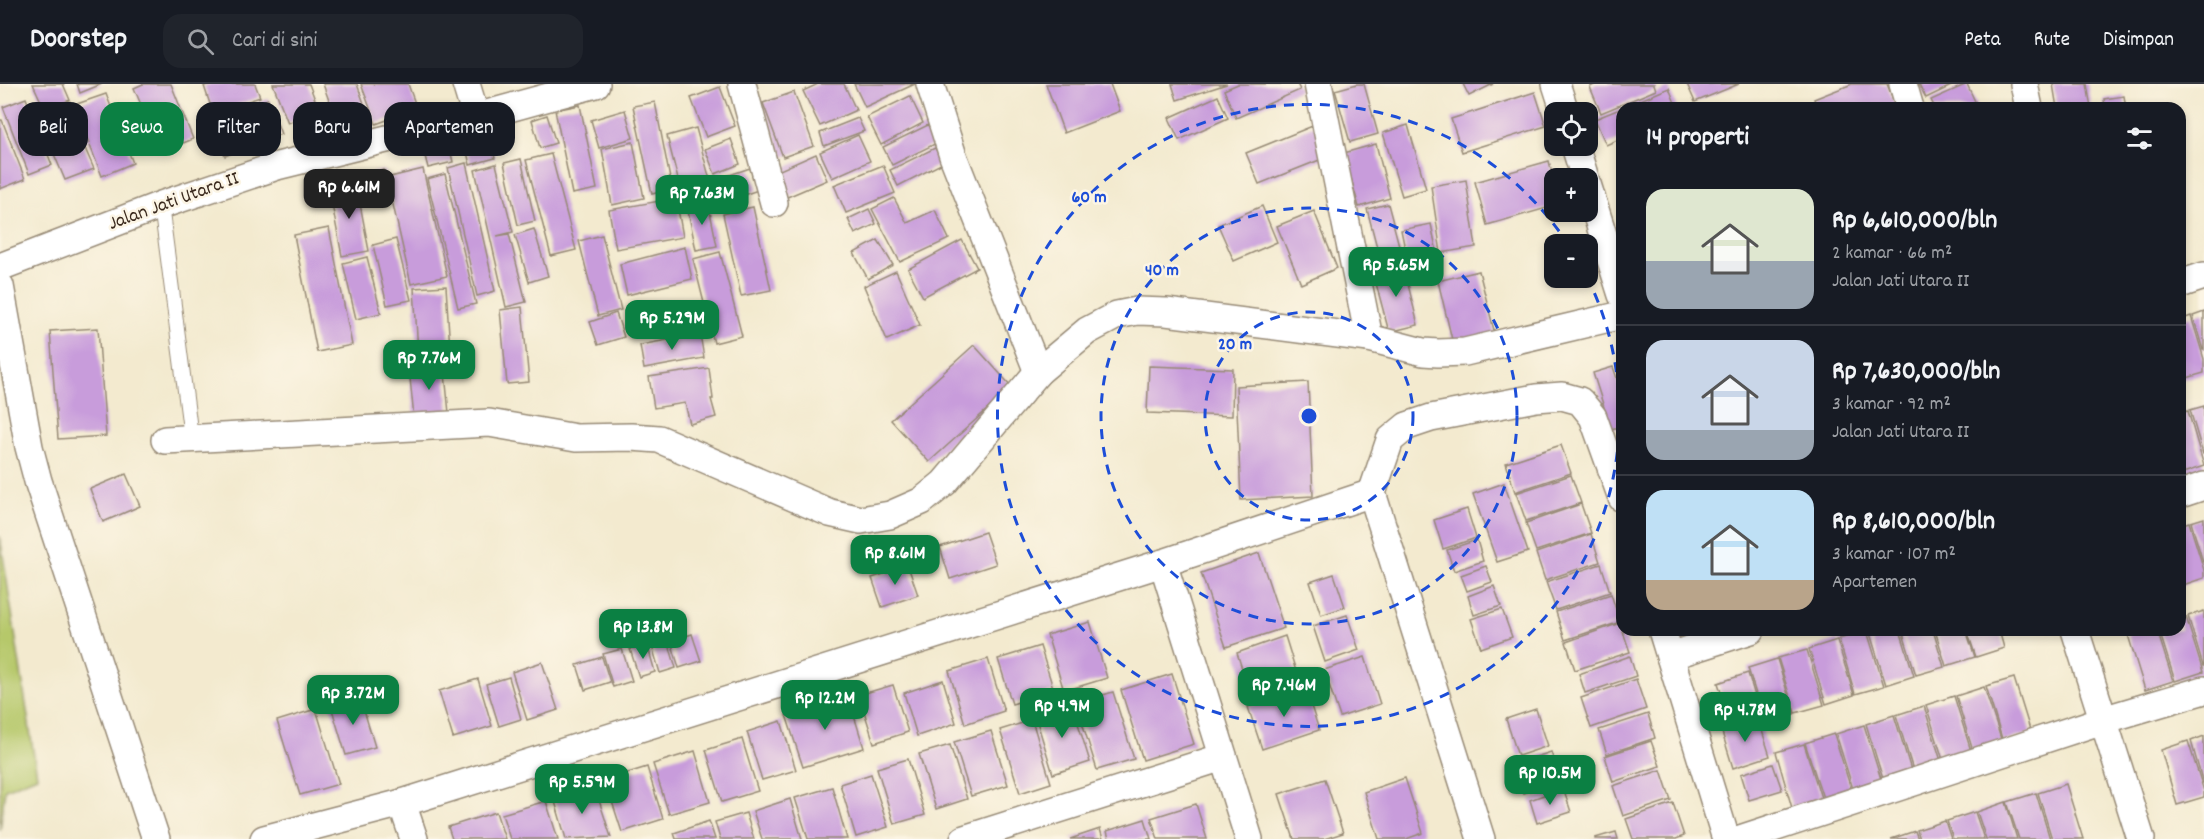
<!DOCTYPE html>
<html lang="id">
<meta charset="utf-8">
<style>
:root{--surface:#171b24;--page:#20242c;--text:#f1f3f6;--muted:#9ea1a6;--line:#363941;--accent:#0b8043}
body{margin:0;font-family:Dekko,sans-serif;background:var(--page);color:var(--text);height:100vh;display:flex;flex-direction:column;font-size:22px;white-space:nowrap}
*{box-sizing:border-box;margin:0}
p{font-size:20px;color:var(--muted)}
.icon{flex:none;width:33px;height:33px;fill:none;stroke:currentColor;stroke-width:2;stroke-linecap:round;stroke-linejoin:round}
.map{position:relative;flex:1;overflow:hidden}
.panel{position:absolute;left:1616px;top:18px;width:570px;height:534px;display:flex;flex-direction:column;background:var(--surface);border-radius:18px;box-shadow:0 3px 9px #0003}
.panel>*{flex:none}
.top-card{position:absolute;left:18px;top:18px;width:570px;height:54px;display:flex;gap:12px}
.tools{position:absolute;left:1544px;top:18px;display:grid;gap:12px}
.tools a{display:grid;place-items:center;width:54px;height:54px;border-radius:12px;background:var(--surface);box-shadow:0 3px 9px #0003;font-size:30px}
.price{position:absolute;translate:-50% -51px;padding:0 14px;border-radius:12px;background:var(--accent);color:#fff;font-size:20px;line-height:39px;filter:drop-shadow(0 2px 3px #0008)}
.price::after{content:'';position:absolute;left:50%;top:36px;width:18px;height:14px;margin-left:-9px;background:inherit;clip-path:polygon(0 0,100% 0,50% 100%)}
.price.active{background:#222;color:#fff}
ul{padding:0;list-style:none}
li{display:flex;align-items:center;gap:18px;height:150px;padding:0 30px}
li+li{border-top:2px solid var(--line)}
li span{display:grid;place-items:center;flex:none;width:168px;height:120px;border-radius:18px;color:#555}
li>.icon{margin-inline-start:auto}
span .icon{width:72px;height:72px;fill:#fffc;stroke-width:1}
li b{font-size:26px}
h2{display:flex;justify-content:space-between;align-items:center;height:72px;padding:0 30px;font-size:26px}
.pill{padding:0 21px;border-radius:18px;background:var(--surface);box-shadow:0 3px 9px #0003;font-size:21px;line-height:54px}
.pill.active{background:var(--accent);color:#fff}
header{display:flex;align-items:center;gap:36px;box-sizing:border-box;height:84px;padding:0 30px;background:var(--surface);border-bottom:2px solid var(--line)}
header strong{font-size:28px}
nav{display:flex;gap:33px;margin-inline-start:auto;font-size:21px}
.search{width:420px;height:54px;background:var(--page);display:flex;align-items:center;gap:15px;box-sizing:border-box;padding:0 21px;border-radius:18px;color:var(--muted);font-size:22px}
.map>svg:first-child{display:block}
.green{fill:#b6c86b;stroke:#787944;stroke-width:1.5}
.building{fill:#c89cdb}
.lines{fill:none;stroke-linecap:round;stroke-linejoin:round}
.service-casing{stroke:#978a76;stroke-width:16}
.minor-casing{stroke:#978a76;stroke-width:30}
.service{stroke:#fff;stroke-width:14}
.minor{stroke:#fff;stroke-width:27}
.ring{fill:none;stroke:#1d4ed8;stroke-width:3;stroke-dasharray:10 8}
.labels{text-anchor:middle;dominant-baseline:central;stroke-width:5;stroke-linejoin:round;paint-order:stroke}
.street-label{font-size:20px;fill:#3b2a1e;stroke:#fcf5e5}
.centre{fill:#1d4ed8;stroke:#fcf5e5;stroke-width:3}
.ring-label{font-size:18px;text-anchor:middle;font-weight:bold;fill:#1d4ed8;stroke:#fcf5e5;stroke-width:5;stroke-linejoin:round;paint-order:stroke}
</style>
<header>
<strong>Doorstep</strong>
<div class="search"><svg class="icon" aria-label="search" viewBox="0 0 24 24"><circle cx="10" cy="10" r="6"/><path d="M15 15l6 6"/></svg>Cari di sini</div>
<nav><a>Peta</a><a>Rute</a><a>Disimpan</a></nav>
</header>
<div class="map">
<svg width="2204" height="755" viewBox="0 0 2204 755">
<rect width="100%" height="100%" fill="#fcf5e5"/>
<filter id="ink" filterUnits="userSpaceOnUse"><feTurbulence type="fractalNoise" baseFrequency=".0167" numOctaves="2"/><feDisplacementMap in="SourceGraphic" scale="12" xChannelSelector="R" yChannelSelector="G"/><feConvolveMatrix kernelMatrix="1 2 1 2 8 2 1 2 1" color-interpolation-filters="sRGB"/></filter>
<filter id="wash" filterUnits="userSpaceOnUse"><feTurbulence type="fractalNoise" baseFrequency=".008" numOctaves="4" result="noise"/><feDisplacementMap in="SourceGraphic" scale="24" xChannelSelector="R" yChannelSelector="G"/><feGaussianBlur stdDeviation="1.35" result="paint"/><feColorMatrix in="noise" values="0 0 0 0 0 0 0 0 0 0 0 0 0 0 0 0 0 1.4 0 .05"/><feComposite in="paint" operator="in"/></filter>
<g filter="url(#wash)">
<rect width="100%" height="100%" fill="#f3eacf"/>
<path class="green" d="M0 452 37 692 5 705 0 747Z"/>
<g id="blocks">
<g class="building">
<path d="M33 0H63L70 16 45 26Z"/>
<path d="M77 0H102L80 9Z"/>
<path d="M143 0H171L193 55 161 68 134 4Z"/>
<path d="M211 0H255L260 13 213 29 204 2Z"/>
<path d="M273 0H309L319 26 288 39Z"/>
<path d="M323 0H357L366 25 336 36Z"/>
<path d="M361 0H408L417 25 376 40Z"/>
<path d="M818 0H844L856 26 820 42 803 7Z"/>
<path d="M854 0H915L865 23Z"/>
<path d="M1046 0H1110L1120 27 1064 49Z"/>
<path d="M1172 0H1227L1177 16Z"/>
<path d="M1238 0H1297L1300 6 1236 34 1224 6Z"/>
<path d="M1357 0H1364L1378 50 1350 58 1335 6Z"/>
<path d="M1463 0H1493L1469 12Z"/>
<path d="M1596 0H1654L1656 6 1601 29 1590 3Z"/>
<path d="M1687 0H1739L1695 18Z"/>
<path d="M1852 0H1887L1896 23 1817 24 1814 15Z"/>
<path d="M1919 0H1955L1926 14Z"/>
<path d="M1967 0 1978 24H1935L1931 16Z"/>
<path d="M2053 0H2087L2091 24H2057Z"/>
<path d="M720 3 735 42 706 53 691 14Z"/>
<path d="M1669 4 1677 24H1622Z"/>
<path d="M794 8 814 62 783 73 763 19Z"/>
<path d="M1535 8 1546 42 1462 68 1451 35Z"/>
<path d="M106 10 133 79 102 92 74 21Z"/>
<path d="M910 12 923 39 881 61 867 33Z"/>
<path d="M1218 12 1228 34 1179 56 1169 34Z"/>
<path d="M2124 12 2126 24H2105L2104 15Z"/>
<path d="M26 14 52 81 29 90 3 23Z"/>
<path d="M268 15 281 50 225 72 212 36Z"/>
<path d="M655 18 672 105 652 110 633 22Z"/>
<path d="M580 21 597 105 572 110 555 26Z"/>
<path d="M1622 24V54L1606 61 1595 35Z"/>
<path d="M68 25 94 85 65 96 40 37Z"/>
<path d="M625 26 633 54 599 64 591 36Z"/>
<path d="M547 31 556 59 540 64 532 36Z"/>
<path d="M320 34 330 57 311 65 301 42Z"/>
<path d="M858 34 864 47 824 62 820 49Z"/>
<path d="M0 36H2L25 95 0 105Z"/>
<path d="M930 40 939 58 892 81 883 63Z"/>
<path d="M1315 41 1327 73 1259 100 1246 69Z"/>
<path d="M1408 41 1426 105 1402 112 1383 49Z"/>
<path d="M696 44 714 111 684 119 667 52Z"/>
<path d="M489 49 495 74 470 81 464 55Z"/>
<path d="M858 51 870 77 832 94 820 68Z"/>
<path d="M731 55 740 80 715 90 705 65Z"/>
<path d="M448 57 453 78 428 84 423 64Z"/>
<path d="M633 58 644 114 612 121 602 65Z"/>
<path d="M1376 60 1390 114 1359 123 1344 69Z"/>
<path d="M935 64 943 79 898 102 890 86Z"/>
<path d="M551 70 576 166 551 172 526 76Z"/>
<path d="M816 70 827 96 785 114 773 89Z"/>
<path d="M521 75 535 137 518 141 504 79Z"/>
<path d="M1549 77 1554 97V122L1487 141 1475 98Z"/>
<path d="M466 79 495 207 477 212 448 84Z"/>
<path d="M496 80 513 148 497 152 509 150 526 218 506 223 475 86Z"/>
<path d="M883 81 895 109 846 129 834 101Z"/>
<path d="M750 84 758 106 723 118 715 96Z"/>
<path d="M423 85 447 192 411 200 392 116 367 121 361 92 384 86 386 94Z"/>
<path d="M445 90 476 220 458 224 427 95Z"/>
<path d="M1466 96 1476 163 1441 169 1431 102Z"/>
<path d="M356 99 369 167 342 172 329 105Z"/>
<path d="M676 114 683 153 616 165 609 126Z"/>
<path d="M894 114 907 139 935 126 949 155 900 178 872 125Z"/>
<path d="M708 118 717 162 696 166 687 122Z"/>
<path d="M1388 120 1401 169 1380 175 1367 125Z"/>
<path d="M1262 122 1277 158 1234 177 1218 141Z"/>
<path d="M753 123 771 206 741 212 723 130Z"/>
<path d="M869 125 876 140 855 150 848 135Z"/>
<path d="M1314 127 1337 184 1301 200 1277 142Z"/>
<path d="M1431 140 1439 178 1409 184 1401 146Z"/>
<path d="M329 144 352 261 317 268 294 151Z"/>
<path d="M534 145 548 192 529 198 515 151Z"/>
<path d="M602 151 621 226 598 232 579 157Z"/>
<path d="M396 155 411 216 387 221 373 161Z"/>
<path d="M878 156 893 181 868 195 854 169Z"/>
<path d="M962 156 977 184 923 213 908 185Z"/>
<path d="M685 163 692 195 627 211 620 180Z"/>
<path d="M720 168 742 252 714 259 693 175Z"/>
<path d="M367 173 381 229 356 235 343 179Z"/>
<path d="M1403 180 1418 241 1389 248 1373 188Z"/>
<path d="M896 187 920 241 887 256 864 202Z"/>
<path d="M1479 187 1497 258 1455 268 1438 197Z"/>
<path d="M446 202 450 266 418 268 414 204Z"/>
<path d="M522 223 529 298 507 300 500 226Z"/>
<path d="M2204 228V266H2203L2193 232Z"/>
<path d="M616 229 624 253 598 261 590 238Z"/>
<path d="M2191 232 2204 275V289L2180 296V236Z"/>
<path d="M98 244 106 352 58 355 50 247Z"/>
<path d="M700 250 704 274 644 285 640 261Z"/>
<path d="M974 261 1012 303 929 378 891 336Z"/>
<path d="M444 280 449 329 414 334 409 284Z"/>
<path d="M1149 282 1233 285 1232 332 1147 329Z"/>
<path d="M1613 283 1622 308V342L1611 345 1593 289Z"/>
<path d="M709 284 713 315H711L716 333 690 340 685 319 654 324 649 293Z"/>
<path d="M1308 298 1313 412 1241 416 1236 302Z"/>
<path d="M2204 322V370H2203L2190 326Z"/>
<path d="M2188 327 2204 382 2180 390V329Z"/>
<path d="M1561 361 1571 389 1515 408 1506 379Z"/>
<path d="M126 390 140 422 103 438 90 405Z"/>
<path d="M1571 391 1581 419 1526 437 1516 409Z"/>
<path d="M1504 399 1528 468 1497 478 1473 410Z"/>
<path d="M1581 420 1591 449 1536 467 1526 439Z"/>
<path d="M1467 425 1476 454 1443 465 1434 436Z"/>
<path d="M2204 434V478H2203L2191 438Z"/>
<path d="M2189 438 2204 486V494L2180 502V441Z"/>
<path d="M985 448 996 480 950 495 940 463Z"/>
<path d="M1591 450 1600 478 1545 496 1536 469Z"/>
<path d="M1477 456 1483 477 1454 487 1447 466Z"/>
<path d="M1259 469 1284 544 1226 563 1201 489Z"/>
<path d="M1601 480 1610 508 1556 526 1546 498Z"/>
<path d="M908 482 918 511 882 523 872 494Z"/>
<path d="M1486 482 1492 498 1467 507 1461 491Z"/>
<path d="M1334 490 1345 523 1321 531 1310 498Z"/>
<path d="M1494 502 1501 522 1474 531 1468 512Z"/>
<path d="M1611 510 1620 538 1565 556 1556 528Z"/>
<path d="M1502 525 1512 553 1481 564 1471 535Z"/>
<path d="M2204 527V582H2203L2188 532Z"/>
<path d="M1347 531 1359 566 1325 578 1313 542Z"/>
<path d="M2186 533 2203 588 2175 597 2159 546H2180V535Z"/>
<path d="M1090 538 1107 594 1064 607 1047 551Z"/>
<path d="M1620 539 1630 568 1575 586 1566 558Z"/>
<path d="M1869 546H1900L1914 592 1886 601Z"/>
<path d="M1902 546H1933L1944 583 1916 591Z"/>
<path d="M1935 546H1966L1975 573 1946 582Z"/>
<path d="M1967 546H1999L2004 564 1976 573Z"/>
<path d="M2144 546H2157L2173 597 2145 606 2128 551Z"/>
<path d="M1867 547 1884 602 1855 610 1839 555Z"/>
<path d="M692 550 701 577 679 584 671 557Z"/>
<path d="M1285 552 1300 600 1252 616 1237 569Z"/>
<path d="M1837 556 1854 611 1826 620 1809 565Z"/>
<path d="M668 557 676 584 660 589 652 562Z"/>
<path d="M647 560 655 588 639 593 630 565Z"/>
<path d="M1040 562 1054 607 1012 620 998 575Z"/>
<path d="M622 565 632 597 613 603 603 570Z"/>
<path d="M1807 566 1824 621 1795 629 1778 574Z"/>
<path d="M1630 572 1636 592 1585 609 1579 590Z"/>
<path d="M602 573 610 598 585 606 577 581Z"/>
<path d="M1365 573 1380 620 1340 633 1324 586Z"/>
<path d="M988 575 1004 627 965 640 949 587Z"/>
<path d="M1777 575 1794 630 1765 639 1748 584Z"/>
<path d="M542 578 558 626 527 636 512 588Z"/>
<path d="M1748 589 1758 622 1729 632 1718 599Z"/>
<path d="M1172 590 1194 660 1143 676 1121 606Z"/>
<path d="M509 593 521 635 499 642 486 600Z"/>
<path d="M2014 594 2031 649 2003 658 1986 602Z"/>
<path d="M478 595 492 642 453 654 439 607Z"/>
<path d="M1636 595 1646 625 1591 644 1581 614Z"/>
<path d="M943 596 956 639 917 652 904 609Z"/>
<path d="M893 601 908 648 874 659 859 611Z"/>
<path d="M1984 603 2002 658 1973 667 1956 612Z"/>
<path d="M1305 604 1319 646 1262 665 1248 623Z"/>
<path d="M1113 608 1134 675 1097 686 1076 619Z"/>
<path d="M848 612 864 664 803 683 786 631Z"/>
<path d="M1954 612 1971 667 1943 676 1926 621Z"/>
<path d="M360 613 375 663 346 671 331 622Z"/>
<path d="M1072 620 1090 678 1053 690 1035 631Z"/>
<path d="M1924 622 1941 677 1913 686 1896 631Z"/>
<path d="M316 625 339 700 300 711 277 637Z"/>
<path d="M1536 625 1548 662 1518 672 1506 635Z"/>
<path d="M1648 630 1655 654 1607 670 1599 646Z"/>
<path d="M1894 631 1911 686 1883 695 1866 640Z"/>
<path d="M1758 634 1770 672 1733 684 1721 645Z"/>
<path d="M1032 636 1051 699 1020 709 1000 646Z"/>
<path d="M781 637 796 686 762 696 747 648Z"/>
<path d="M1864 641 1881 695 1853 705 1836 650Z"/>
<path d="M991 647 1008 701 971 712 954 658Z"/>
<path d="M1834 650 1851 705 1823 714 1805 659Z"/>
<path d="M2204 652V698L2203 699 2191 657Z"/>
<path d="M742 655 758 707 722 718 706 666Z"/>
<path d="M1651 657 1660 682 1613 698 1605 672Z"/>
<path d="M2188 657 2204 707V713L2177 721 2161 666Z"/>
<path d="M1804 660 1821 714 1792 724 1776 668Z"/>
<path d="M950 661 967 715 936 725 919 670Z"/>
<path d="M695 667 710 718 669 730 653 680Z"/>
<path d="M1551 668 1560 697 1523 709 1514 680Z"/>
<path d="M908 675 925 731 894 740 877 684Z"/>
<path d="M1773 680 1782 706 1749 716 1741 690Z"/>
<path d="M647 683 663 735 622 748 605 696Z"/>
<path d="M1661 686 1671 716 1623 732 1613 702Z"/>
<path d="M871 690 888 743 856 753 840 700Z"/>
<path d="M1405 694 1423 749 1406 755H1379L1364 708Z"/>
<path d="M1325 695 1343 749 1324 755H1294L1279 710Z"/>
<path d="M2066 700 2083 755H2052L2038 709Z"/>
<path d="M594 701 611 753 566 755 554 714Z"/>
<path d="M832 703 847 755H808L795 714Z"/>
<path d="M1563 704 1571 728 1537 739 1530 716Z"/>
<path d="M2036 709 2050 755H2019L2007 718Z"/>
<path d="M790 715 802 755H762L753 727Z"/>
<path d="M546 717 558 755H510L502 730Z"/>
<path d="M2006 718 2017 755H1986L1977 728Z"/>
<path d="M1673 719 1684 752 1676 755H1633L1626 735Z"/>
<path d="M1196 720 1207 755H1158L1151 734Z"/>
<path d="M496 728 505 755H452L448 743Z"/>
<path d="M1975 728 1984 755H1953L1947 737Z"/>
<path d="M746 729 754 755H720L715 738Z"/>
<path d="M1145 735 1151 755H1109L1107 747Z"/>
<path d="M709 737 715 755H676L674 749Z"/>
<path d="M1945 737 1951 755H1920L1917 746Z"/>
<path d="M1100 745 1103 755H1070Z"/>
<path d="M1915 747 1918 755H1891Z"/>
<path d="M1616 748 1618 755H1595V754Z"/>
</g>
</g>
</g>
<g filter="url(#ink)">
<use href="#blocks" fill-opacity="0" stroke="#978a76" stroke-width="1.5"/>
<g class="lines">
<defs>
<path id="service" d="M161 121 191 353"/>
<g id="minor">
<path d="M466 0 476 33"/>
<path d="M742 0 774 119"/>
<path d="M930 0 953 72 1038 288"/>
<path d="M1318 0 1369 254"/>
<path d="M1556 0 1565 28"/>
<path d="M1903 0 1910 24"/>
<path d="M2024 0 2029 24"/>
<path d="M1575 62 1585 94"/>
<path d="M1587 100 1622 211"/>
<path d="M0 183 161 121 277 82 476 33 596 0"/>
<path d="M2180 200 2204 192"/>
<path d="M0 202 29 363 38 397 156 755"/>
<path d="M165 356 489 339 576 354 631 353 659 355 830 429 861 436 890 431 922 417 944 399 1038 288 1087 247 1117 231 1137 227 1166 228 1369 254 1423 268 1438 269 1465 268 1622 231"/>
<path d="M2180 410 2204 402"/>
<path d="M1163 479 1249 755"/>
<path d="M1662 546 1726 755"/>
<path d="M2075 546 2141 755"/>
<path d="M1670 572 1751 546"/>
<path d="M402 719 414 755"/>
<path d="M264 755 402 719 1163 479 1372 409"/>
<path d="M964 755 1223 673"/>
<path d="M1481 755 1372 409 1390 356 1407 342 1431 334 1536 314 1562 312 1580 317 1593 333 1622 414"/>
<path d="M1740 755 2103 636 2204 606"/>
</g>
</defs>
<use href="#service" class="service-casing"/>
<use href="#minor" class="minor-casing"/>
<use href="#service" class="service"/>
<use href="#minor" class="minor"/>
</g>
</g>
<g class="ring">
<circle cx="1309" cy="332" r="104"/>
<circle cx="1309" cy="332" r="208"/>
<path d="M1587 193A311 311 0 1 1 1568 160"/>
</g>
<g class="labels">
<g class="street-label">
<text transform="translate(174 118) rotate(-20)">Jalan Jati Utara II</text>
</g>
</g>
<circle cx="1309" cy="332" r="9" class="centre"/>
<g class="ring-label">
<text x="1089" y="118">60 m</text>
<text x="1162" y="191">40 m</text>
<text x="1235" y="265">20 m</text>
</g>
</svg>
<div class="tools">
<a><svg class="icon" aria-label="locate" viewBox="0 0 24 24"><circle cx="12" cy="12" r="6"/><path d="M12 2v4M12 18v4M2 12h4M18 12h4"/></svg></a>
<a>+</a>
<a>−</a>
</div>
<b class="price active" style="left:349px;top:136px">Rp 6.61M</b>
<b class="price" style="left:702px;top:142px">Rp 7.63M</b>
<b class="price" style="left:1396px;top:214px">Rp 5.65M</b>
<b class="price" style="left:672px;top:267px">Rp 5.29M</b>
<b class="price" style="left:429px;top:307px">Rp 7.76M</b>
<b class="price" style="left:895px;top:502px">Rp 8.61M</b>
<b class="price" style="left:643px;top:576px">Rp 13.8M</b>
<b class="price" style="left:1284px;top:634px">Rp 7.46M</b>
<b class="price" style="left:353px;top:642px">Rp 3.72M</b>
<b class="price" style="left:825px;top:647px">Rp 12.2M</b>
<b class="price" style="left:1062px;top:655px">Rp 4.9M</b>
<b class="price" style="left:1745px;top:659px">Rp 4.78M</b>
<b class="price" style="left:1550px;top:722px">Rp 10.5M</b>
<b class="price" style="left:582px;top:731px">Rp 5.59M</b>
<div class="top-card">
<a class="pill">Beli</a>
<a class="pill active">Sewa</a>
<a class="pill">Filter</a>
<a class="pill">Baru</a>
<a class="pill">Apartemen</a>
</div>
<section class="panel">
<h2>14 properti<svg class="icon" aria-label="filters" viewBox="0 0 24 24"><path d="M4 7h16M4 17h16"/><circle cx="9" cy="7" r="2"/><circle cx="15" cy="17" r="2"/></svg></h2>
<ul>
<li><span style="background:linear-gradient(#dfe7d0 60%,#9aa5b1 0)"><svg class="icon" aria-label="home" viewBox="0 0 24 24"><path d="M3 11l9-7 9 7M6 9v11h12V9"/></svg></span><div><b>Rp 6,610,000/bln</b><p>2 kamar · 66 m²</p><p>Jalan Jati Utara II</p></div></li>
<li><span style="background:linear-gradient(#c9d6e8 75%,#9aa5b1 0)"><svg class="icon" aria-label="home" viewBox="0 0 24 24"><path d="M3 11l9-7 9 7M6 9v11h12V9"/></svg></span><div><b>Rp 7,630,000/bln</b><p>3 kamar · 92 m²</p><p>Jalan Jati Utara II</p></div></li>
<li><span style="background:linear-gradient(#bfe0f5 75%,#b9a48a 0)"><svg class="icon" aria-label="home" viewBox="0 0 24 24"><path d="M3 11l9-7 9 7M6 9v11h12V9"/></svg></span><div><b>Rp 8,610,000/bln</b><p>3 kamar · 107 m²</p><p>Apartemen</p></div></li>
</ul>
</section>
</div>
